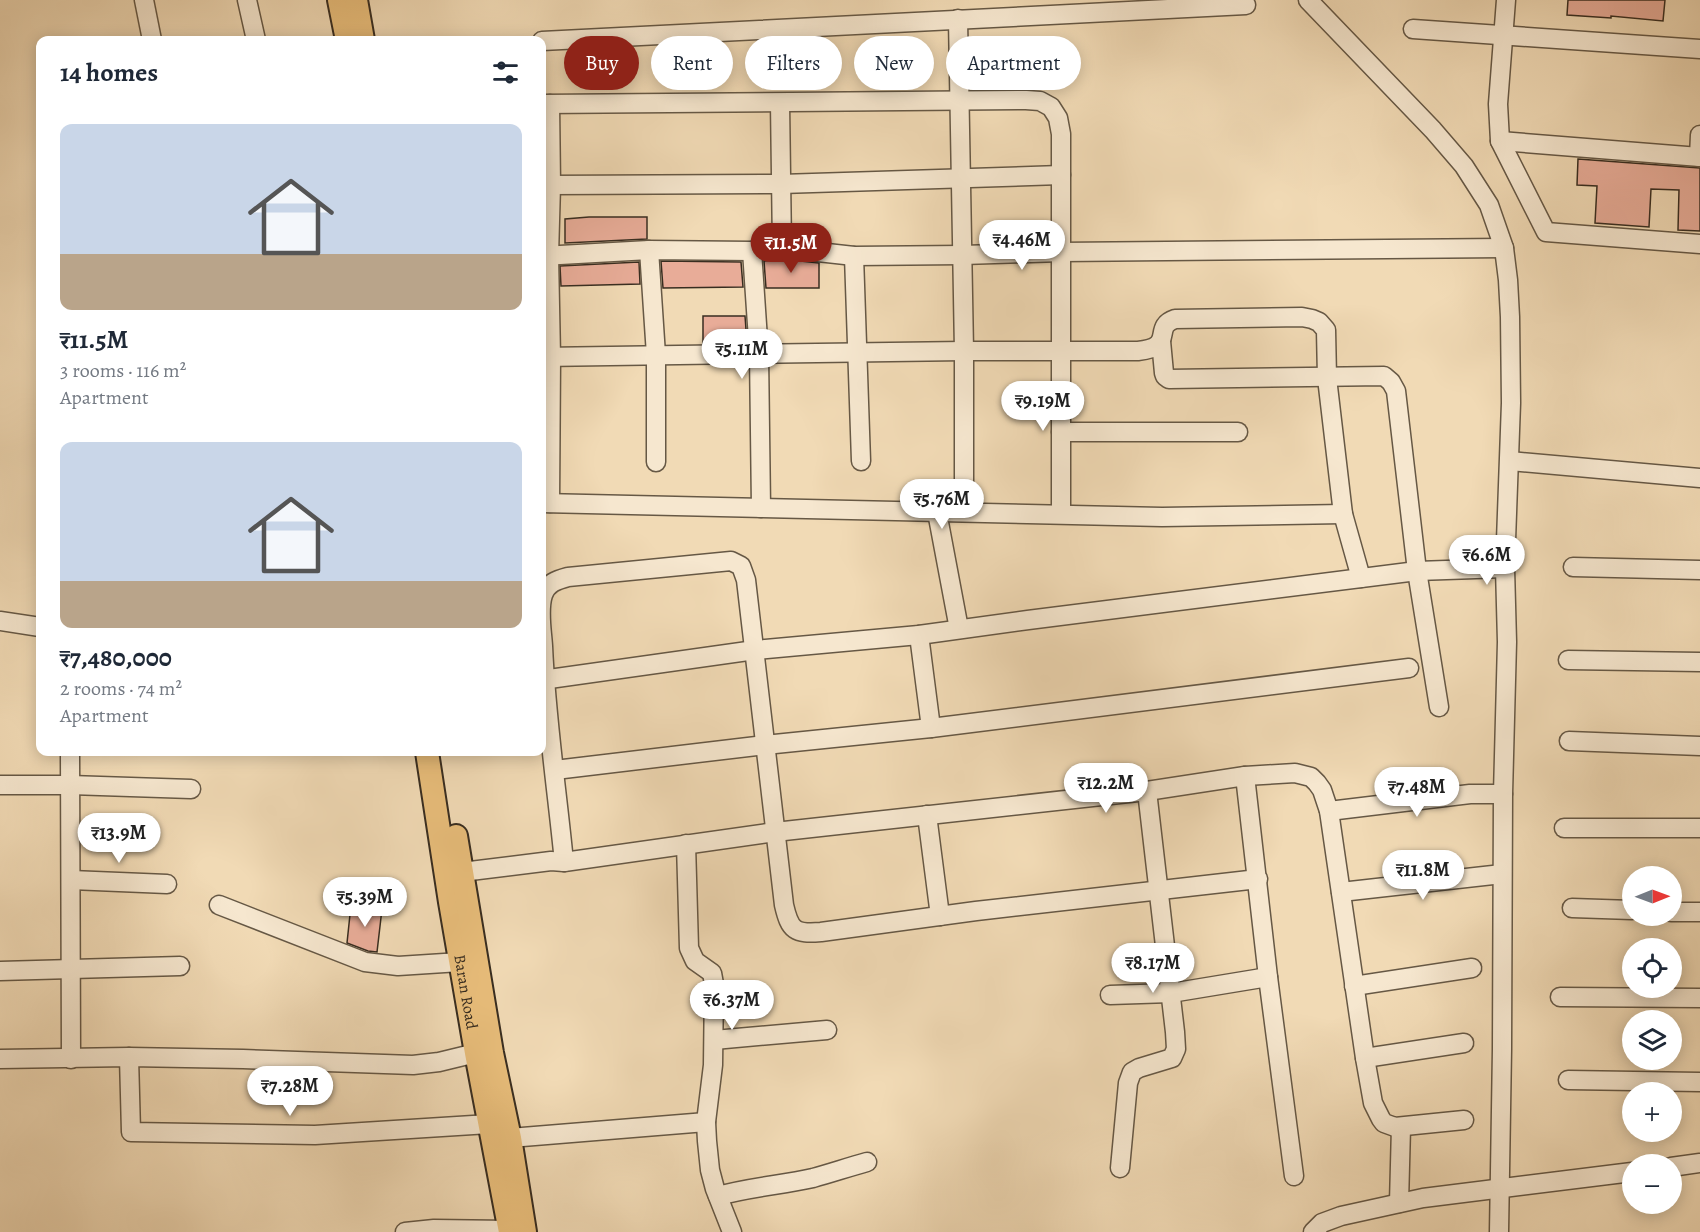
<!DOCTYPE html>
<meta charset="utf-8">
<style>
:root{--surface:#fff;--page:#f2f2f3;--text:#1f2937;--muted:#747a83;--accent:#8f2418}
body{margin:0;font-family:Alegreya,serif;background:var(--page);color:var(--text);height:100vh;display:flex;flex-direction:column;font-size:22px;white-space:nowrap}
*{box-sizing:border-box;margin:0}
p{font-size:20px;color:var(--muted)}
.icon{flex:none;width:33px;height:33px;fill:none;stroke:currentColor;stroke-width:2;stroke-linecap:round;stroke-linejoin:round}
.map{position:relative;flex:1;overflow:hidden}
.side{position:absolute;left:36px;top:36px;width:510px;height:720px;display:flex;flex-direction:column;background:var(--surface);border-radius:12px;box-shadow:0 3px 15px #0003}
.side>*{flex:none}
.banner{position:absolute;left:564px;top:36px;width:570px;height:54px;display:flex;gap:12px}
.needle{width:39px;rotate:89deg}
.buttons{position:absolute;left:1622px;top:866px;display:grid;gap:12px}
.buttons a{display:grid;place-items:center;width:60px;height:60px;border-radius:50%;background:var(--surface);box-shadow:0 3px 15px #0003;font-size:30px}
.price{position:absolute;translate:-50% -51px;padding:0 14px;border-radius:21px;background:#fff;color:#222;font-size:20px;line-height:39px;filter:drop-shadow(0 2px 3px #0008)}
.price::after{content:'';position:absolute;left:50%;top:36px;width:18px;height:14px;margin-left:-9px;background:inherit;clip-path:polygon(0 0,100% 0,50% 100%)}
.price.on{background:var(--accent);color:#fff}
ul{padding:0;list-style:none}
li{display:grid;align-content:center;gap:12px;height:318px;padding:0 24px}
li span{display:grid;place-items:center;height:186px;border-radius:12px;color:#555}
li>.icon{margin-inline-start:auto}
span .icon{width:108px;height:108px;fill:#fffc;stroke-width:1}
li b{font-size:26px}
h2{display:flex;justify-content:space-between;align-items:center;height:72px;padding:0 24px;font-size:26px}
.chip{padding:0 21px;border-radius:27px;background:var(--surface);box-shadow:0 3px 15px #0003;font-size:21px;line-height:54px}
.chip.on{background:var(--accent);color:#fff}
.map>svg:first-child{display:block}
.building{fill:#e8ac98;stroke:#382d20;stroke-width:1.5}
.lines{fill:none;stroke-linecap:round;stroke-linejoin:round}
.minor-casing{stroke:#665845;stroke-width:21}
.major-casing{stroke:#382d20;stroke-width:26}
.minor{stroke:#f6e7cf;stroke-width:18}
.major{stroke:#e8bd7a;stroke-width:22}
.labels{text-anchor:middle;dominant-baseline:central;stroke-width:5;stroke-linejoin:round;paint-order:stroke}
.street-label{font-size:16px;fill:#382d20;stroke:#f6e7cf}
</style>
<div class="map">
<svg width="1700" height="1232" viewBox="0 0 1700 1232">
<rect width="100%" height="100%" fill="#f1dab5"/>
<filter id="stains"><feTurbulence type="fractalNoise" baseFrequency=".00333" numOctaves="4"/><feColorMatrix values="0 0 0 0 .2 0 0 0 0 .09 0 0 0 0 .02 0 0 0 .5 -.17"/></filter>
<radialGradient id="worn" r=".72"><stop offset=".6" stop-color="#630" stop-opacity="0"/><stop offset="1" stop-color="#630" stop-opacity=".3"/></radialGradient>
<g class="building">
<path d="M1568 0H1665L1663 21 1611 16V18L1567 15Z"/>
<path d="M1578 159 1700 168V231L1678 230 1679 190 1651 189 1649 227 1595 223 1597 186 1577 185Z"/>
<path d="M589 217H647V239L565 243V219Z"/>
<path d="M782 259 819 263V288H766L764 261Z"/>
<path d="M661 261 741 262 743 287 663 288Z"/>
<path d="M639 262 640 284 561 286 560 266Z"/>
<path d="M703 316H745L747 343H703Z"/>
<path d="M351 905 382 909 377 952 368 951 347 943Z"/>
</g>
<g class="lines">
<defs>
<g id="minor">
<path d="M144 0 152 40"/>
<path d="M247 0 256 40"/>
<path d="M1308 0 1433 130 1464 166 1489 205 1504 248 1508 280 1510 317 1511 403 1505 568 1507 642 1503 794 1502 1049 1499 1232"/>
<path d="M1506 0 1498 104 1500 141 1546 232 1700 244"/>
<path d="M958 19 964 351V512"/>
<path d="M1413 29 1700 49"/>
<path d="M542 41 1246 5"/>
<path d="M780 103 782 248"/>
<path d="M542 104 1026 100 1040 101 1051 107 1058 118 1061 134V514"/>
<path d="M1500 141 1700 157"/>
<path d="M1699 157 1700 135"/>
<path d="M551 185 781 184 1061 175"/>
<path d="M649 250 656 355V462"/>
<path d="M752 251 759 354 761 508"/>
<path d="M542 256 649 250 752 251 782 248 854 256 963 255 1061 252 1504 248"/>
<path d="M854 256 861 461"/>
<path d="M1161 341 1164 373 1165 376 1169 379 1384 376 1391 382 1396 391 1417 571 1439 707"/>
<path d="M542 357 964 351H1138C1177 347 1151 327 1175 319L1302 317 1312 319 1319 322 1326 330 1327 378 1343 514 1361 578"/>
<path d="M1061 432H1238"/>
<path d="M1510 461 1700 478"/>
<path d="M542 503 1162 517 1343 514"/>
<path d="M550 503 551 357 549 256 551 185 550 104"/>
<path d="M937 512 959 629"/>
<path d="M1573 567 1700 570"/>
<path d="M0 621 40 627"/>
<path d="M919 635 931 728"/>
<path d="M1568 660 1700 662"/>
<path d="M542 680 755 650 919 635 1028 620 1417 571 1505 568"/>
<path d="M1569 741 1700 746"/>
<path d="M70 752 71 1059"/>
<path d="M555 770 765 745 931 728 1409 668"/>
<path d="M1245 776 1268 977 1294 1176"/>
<path d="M0 785H70L191 789"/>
<path d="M1329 811 1470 794H1503"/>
<path d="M927 815 940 916"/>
<path d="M1564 828H1700"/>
<path d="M686 844 689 948 695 961 712 973 714 984 713 1065 706 1122 707 1141 710 1170 715 1189 732 1232"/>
<path d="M564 862C557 790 546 718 543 646 542 630 538 610 543 595 547 583 557 580 568 577L731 561 741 566 746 580 784 905C790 931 795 934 821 932L976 911 1258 879"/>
<path d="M462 872 551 861 564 862 775 832 1147 791 1245 776 1295 773 1311 777 1317 783 1322 790 1329 811 1365 1058 1373 1103 1381 1119 1384 1123 1395 1127 1464 1120"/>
<path d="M71 880 167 884"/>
<path d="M1341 892 1502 874"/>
<path d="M219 905 365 962 398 966 460 962"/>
<path d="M1572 908 1632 910"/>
<path d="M1671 912H1700"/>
<path d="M0 971 180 966"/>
<path d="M1354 986 1472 968"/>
<path d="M1110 995 1171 993 1268 977"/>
<path d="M1560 997 1700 998"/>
<path d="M714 1040 827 1030"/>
<path d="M129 1057 131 1132 315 1135 489 1124"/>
<path d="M1365 1058 1464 1043"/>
<path d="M0 1059 129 1057 243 1059 413 1065 439 1062 476 1053"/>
<path d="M1568 1080 1700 1082"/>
<path d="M510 1138 706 1122"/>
<path d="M1671 1167 1700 1163"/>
<path d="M1120 1168 1128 1083 1132 1072 1139 1068 1172 1058 1176 1049 1175 1032 1147 791"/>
<path d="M718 1196C749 1187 782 1185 813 1178 831 1173 849 1167 867 1162"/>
<path d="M1399 1203 1401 1127"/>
<path d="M405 1232 434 1229 509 1230"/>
<path d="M1313 1232 1322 1223 1341 1216 1423 1198 1632 1172"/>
</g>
<g id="major">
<path d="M339 0 347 40"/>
<path d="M356 0 363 40"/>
<path id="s1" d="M427 752 450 902 476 1053 510 1232"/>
<path d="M456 836 492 1053 510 1138 525 1232"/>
</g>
</defs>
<use href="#minor" class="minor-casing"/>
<use href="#major" class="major-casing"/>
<use href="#minor" class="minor"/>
<use href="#major" class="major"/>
</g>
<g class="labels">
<g class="street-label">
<text stroke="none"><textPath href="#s1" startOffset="243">Baran Road</textPath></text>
</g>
</g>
<rect width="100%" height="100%" filter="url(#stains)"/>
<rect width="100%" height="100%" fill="url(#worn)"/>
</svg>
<div class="buttons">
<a><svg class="needle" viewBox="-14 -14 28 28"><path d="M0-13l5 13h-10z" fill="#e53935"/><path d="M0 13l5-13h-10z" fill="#747a83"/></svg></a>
<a><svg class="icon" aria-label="locate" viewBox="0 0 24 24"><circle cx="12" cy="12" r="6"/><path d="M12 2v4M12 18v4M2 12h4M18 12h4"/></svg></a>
<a><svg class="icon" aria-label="layers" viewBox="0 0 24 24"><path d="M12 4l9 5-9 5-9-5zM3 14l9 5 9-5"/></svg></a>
<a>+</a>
<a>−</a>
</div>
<b class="price" style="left:1022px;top:271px">₹4.46M</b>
<b class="price on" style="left:791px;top:274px">₹11.5M</b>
<b class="price" style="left:742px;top:380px">₹5.11M</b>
<b class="price" style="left:1043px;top:432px">₹9.19M</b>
<b class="price" style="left:942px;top:530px">₹5.76M</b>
<b class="price" style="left:1487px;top:586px">₹6.6M</b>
<b class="price" style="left:1106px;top:814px">₹12.2M</b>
<b class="price" style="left:1417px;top:818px">₹7.48M</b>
<b class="price" style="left:119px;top:864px">₹13.9M</b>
<b class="price" style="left:1423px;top:901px">₹11.8M</b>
<b class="price" style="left:365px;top:928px">₹5.39M</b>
<b class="price" style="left:1153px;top:994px">₹8.17M</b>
<b class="price" style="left:732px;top:1031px">₹6.37M</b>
<b class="price" style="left:290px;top:1117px">₹7.28M</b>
<div class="banner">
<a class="chip on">Buy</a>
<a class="chip">Rent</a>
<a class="chip">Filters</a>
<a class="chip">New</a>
<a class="chip">Apartment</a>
</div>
<section class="side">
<h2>14 homes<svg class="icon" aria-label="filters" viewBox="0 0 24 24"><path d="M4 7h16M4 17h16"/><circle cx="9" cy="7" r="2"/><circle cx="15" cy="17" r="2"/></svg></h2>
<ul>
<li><span style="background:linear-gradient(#c9d6e8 70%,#b9a48a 0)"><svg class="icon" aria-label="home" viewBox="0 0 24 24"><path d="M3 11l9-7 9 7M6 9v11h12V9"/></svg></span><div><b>₹11.5M</b><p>3 rooms · 116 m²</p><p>Apartment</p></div></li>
<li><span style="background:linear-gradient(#c9d6e8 75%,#b9a48a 0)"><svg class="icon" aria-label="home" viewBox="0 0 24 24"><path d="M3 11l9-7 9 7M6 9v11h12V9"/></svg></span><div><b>₹7,480,000</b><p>2 rooms · 74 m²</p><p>Apartment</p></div></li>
</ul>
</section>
</div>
